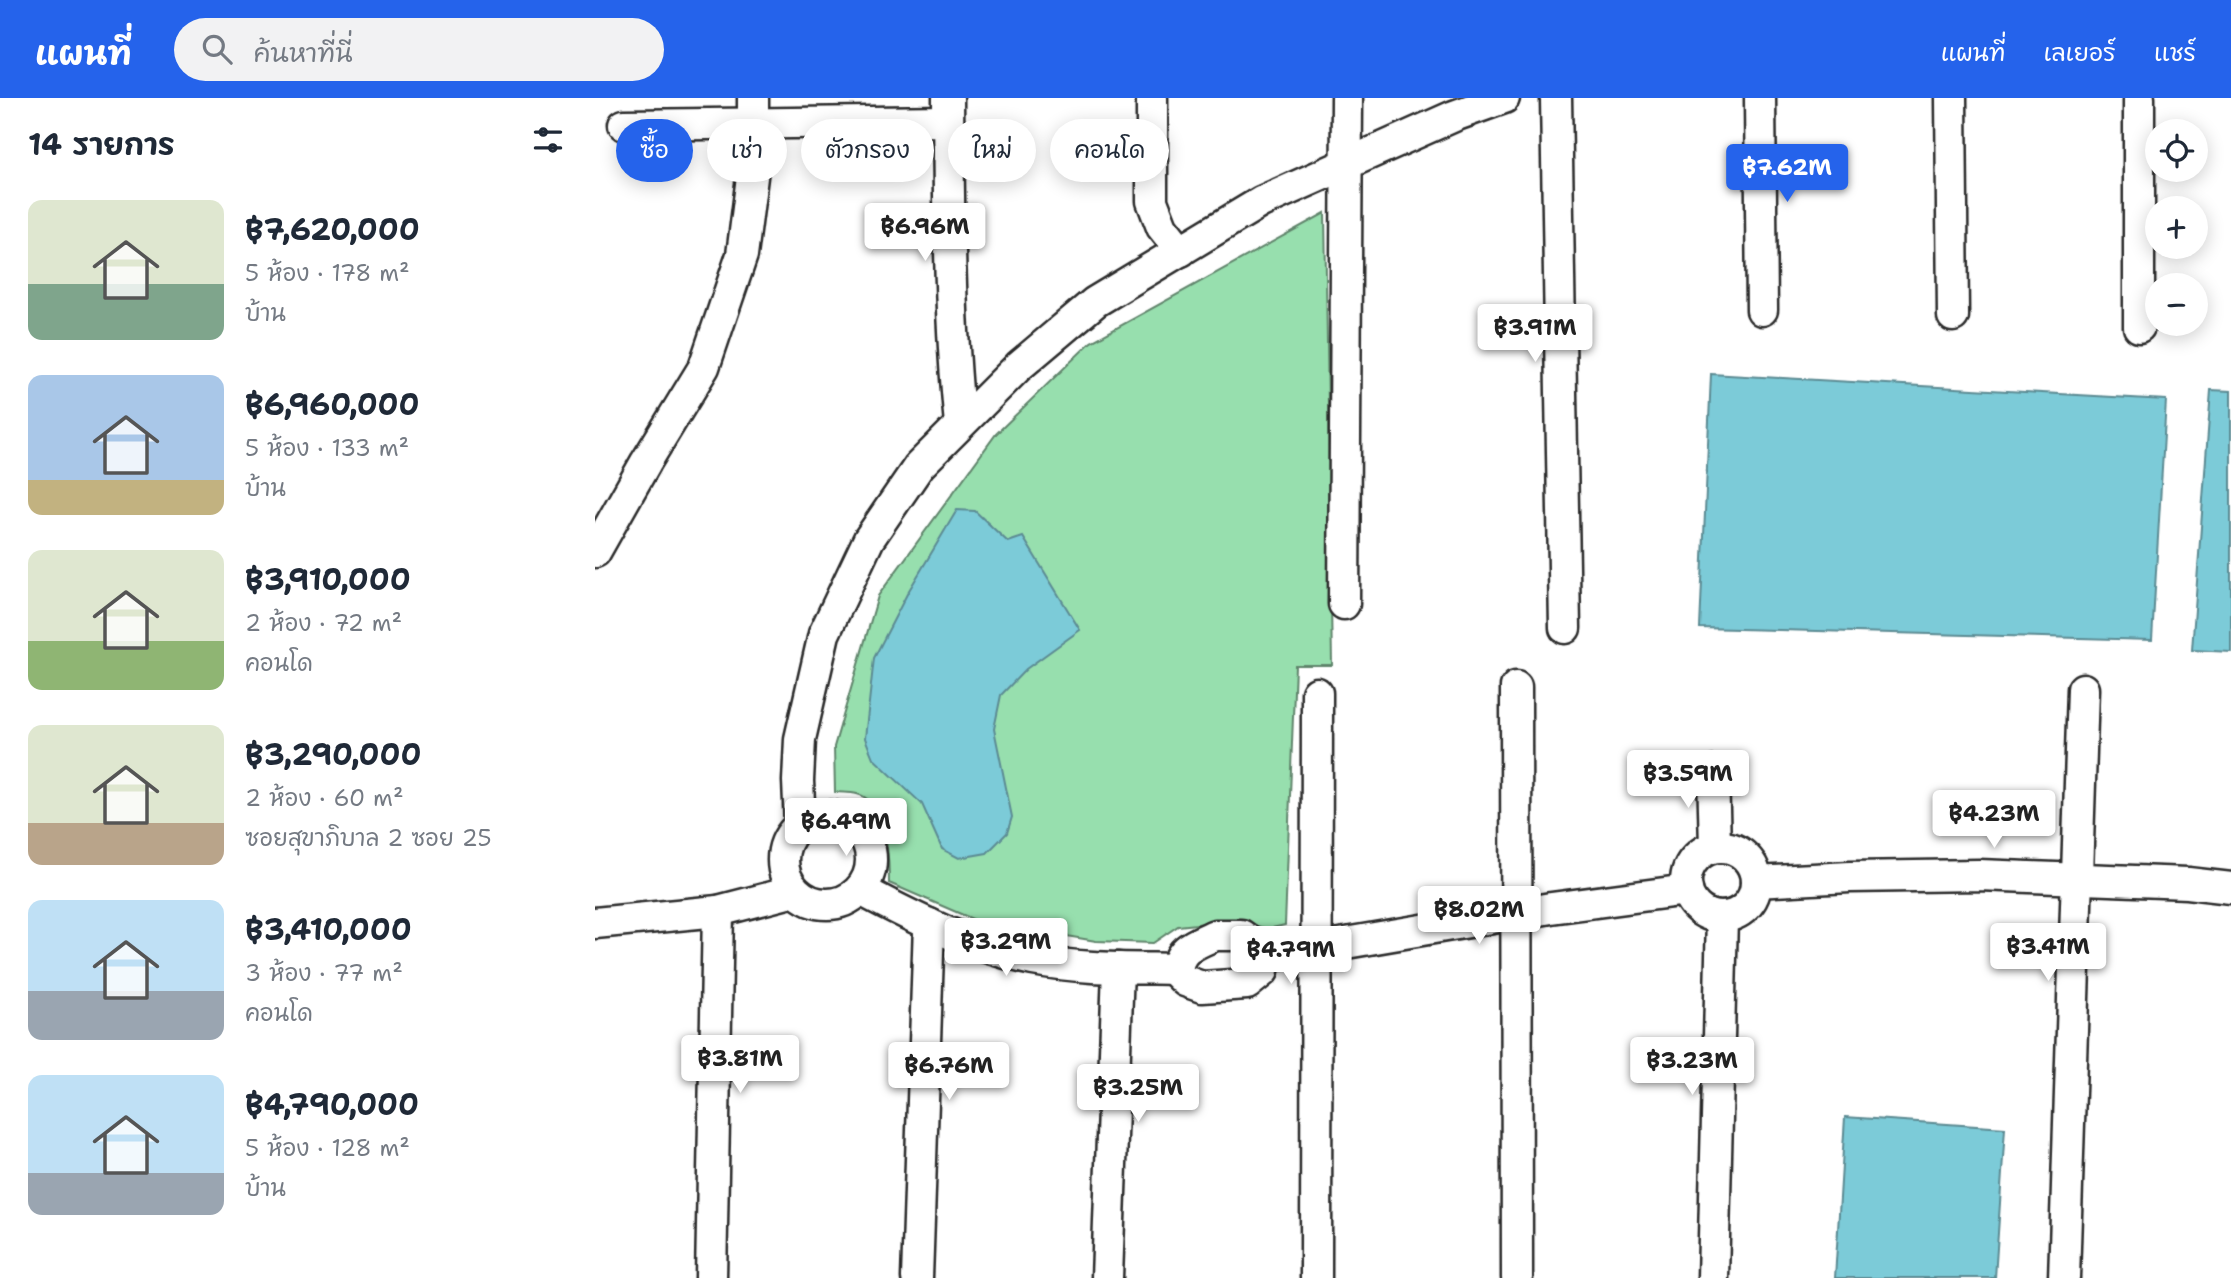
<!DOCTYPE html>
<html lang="th">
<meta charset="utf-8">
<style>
:root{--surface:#fff;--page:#f2f2f3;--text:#1f2937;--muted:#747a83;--accent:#2563eb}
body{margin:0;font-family:"Shantell Sans","Playpen Sans Thai",sans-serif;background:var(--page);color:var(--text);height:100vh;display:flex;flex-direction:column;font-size:26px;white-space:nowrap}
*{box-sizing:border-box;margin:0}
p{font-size:23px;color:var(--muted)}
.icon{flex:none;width:38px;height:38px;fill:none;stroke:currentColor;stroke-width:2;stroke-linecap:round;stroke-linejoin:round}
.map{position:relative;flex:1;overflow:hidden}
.drawer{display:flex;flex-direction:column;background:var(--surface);width:595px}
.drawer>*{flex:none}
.guide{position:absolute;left:21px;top:21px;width:665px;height:63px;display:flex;gap:14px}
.fabs{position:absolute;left:1550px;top:21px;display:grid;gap:14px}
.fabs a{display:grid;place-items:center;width:63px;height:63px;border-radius:50%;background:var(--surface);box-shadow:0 4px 18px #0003;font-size:35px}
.price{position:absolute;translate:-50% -60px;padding:0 16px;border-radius:7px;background:#fff;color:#222;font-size:23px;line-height:46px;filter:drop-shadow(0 2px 4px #0008)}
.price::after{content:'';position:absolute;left:50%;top:42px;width:21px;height:16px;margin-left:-10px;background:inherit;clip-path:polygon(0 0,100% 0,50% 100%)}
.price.current{background:var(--accent);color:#fff}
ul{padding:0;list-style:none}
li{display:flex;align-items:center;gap:21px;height:175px;padding:0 28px}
li span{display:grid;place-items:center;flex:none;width:196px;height:140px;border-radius:14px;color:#555}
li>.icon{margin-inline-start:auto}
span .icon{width:84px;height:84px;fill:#fffc;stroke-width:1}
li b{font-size:30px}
h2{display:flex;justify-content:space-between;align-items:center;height:84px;padding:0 28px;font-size:30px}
.tag{padding:0 24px;border-radius:32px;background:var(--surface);box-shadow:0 4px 18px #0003;font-size:24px;line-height:63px}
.tag.current{background:var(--accent);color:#fff}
header{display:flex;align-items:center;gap:42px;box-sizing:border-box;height:98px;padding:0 35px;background:var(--accent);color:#fff}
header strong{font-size:33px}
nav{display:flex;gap:38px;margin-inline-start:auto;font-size:24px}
.search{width:490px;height:63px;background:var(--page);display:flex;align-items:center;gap:18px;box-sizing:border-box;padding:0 24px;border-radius:38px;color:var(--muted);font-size:26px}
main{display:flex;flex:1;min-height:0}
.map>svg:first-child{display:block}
.green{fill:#97dfae;stroke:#61856c;stroke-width:2}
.water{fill:#7ccbd8;stroke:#5c8b93;stroke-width:2}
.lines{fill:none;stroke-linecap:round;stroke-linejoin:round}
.minor-casing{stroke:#2b2b2b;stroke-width:35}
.minor{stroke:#fff;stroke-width:30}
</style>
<header>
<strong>แผนที่</strong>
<div class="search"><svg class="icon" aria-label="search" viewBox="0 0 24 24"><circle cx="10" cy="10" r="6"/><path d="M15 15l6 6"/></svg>ค้นหาที่นี่</div>
<nav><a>แผนที่</a><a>เลเยอร์</a><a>แชร์</a></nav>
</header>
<main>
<section class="drawer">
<h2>14 รายการ<svg class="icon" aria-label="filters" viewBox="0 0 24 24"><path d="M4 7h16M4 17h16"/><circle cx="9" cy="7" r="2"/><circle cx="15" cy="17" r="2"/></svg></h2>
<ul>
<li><span style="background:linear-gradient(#dfe7d0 60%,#7fa58c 0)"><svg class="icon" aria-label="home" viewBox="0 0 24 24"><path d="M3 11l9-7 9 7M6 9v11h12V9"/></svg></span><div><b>฿7,620,000</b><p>5 ห้อง · 178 m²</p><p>บ้าน</p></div></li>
<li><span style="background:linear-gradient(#a9c7e8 75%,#c2b280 0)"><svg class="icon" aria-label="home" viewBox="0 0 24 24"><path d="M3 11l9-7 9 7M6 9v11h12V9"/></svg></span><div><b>฿6,960,000</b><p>5 ห้อง · 133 m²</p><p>บ้าน</p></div></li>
<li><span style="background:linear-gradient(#dfe7d0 65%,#8fb573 0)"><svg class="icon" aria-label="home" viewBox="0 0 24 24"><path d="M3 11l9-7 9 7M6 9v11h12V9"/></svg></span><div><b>฿3,910,000</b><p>2 ห้อง · 72 m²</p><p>คอนโด</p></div></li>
<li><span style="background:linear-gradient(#dfe7d0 70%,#b9a48a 0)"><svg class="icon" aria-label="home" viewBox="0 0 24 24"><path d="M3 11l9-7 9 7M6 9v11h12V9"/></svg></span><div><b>฿3,290,000</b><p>2 ห้อง · 60 m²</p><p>ซอยสุขาภิบาล 2 ซอย 25</p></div></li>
<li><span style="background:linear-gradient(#bfe0f5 65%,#9aa5b1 0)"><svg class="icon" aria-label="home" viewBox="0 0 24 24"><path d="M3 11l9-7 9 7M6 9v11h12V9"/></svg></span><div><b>฿3,410,000</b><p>3 ห้อง · 77 m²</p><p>คอนโด</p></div></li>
<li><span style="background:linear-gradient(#bfe0f5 70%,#9aa5b1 0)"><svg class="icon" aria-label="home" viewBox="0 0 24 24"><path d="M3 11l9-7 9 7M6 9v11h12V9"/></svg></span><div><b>฿4,790,000</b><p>5 ห้อง · 128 m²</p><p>บ้าน</p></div></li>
</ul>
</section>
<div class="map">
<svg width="1636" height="1180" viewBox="0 0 1636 1180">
<rect width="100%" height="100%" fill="#fff"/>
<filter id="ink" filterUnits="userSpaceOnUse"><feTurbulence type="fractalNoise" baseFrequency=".0143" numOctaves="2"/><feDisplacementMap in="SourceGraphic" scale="14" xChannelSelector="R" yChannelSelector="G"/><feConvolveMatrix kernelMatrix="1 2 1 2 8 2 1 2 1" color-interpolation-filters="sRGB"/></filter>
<g filter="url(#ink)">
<path class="green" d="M730 115 737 567H700L690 827 673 831 640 822 583 828 558 845 501 843 382 823 294 785C294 760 292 704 262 696 255 694 246 695 240 694L239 649 283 498 401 336 496 244Z"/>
<g class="water">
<path d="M1116 276 1571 302 1557 542 1105 530Z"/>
<path d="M1616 292 1636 293V554L1597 552Z"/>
<path d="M362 412 380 413 413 444 428 439 485 532 431 571 406 597 399 631 417 719 412 735 392 755 364 760 347 751 327 706 278 660 270 640 279 560 313 494Z"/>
<path d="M1250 1019 1410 1030 1400 1180H1240Z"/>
</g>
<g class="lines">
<defs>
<g id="minor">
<path d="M353 0C354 109 354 217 365 326"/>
<path d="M557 0V103L567 129 586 153"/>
<path d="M961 0 970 530"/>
<path d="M1165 0 1167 212"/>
<path d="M1356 0 1358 218"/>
<path d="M1544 0V229"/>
<path d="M29 27 353 23"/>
<path d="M0 454 51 364 109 269 147 157 158 71V0"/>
<path d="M749 506 752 0"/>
<path d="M921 589 922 1180"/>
<path d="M1118 674 1120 749"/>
<circle cx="232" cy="762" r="44"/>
<path d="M205 727 203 683 205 641 229 536 274 441 324 368 424 268 500 204 666 104 859 18 909 0"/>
<circle cx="1126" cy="784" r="35"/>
<path d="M1161 784 1255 779 1384 777 1593 785 1636 790"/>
<path d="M266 792C320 821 377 849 438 862 485 871 534 870 582 871"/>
<path d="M0 825 123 813 200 793"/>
<path d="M620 837H646L664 850 669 859 668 873 652 886 607 889 590 883 582 875C582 851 600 846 620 837Z"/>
<path d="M669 859 956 810 1092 792"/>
<path d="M116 1180 123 813"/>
<path d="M322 1180 334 826"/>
<path d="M512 1180 523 870"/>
<path d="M721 1180 722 595"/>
<path d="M1118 1180 1127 819"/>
<path d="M1469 1180 1488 591"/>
</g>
</defs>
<use href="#minor" class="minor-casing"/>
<use href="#minor" class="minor"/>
</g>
</g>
</svg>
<div class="fabs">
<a><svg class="icon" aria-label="locate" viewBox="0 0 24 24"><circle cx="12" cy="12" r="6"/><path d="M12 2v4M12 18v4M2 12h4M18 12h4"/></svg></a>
<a>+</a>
<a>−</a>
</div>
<b class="price current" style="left:1192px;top:106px">฿7.62M</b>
<b class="price" style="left:330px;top:165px">฿6.96M</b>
<b class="price" style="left:940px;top:266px">฿3.91M</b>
<b class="price" style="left:1093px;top:712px">฿3.59M</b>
<b class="price" style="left:1399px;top:752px">฿4.23M</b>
<b class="price" style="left:251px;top:760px">฿6.49M</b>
<b class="price" style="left:884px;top:848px">฿8.02M</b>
<b class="price" style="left:411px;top:880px">฿3.29M</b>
<b class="price" style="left:1453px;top:885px">฿3.41M</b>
<b class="price" style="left:696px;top:888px">฿4.79M</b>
<b class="price" style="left:145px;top:997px">฿3.81M</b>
<b class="price" style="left:1097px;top:999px">฿3.23M</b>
<b class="price" style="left:354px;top:1004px">฿6.76M</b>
<b class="price" style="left:543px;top:1026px">฿3.25M</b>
<div class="guide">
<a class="tag current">ซื้อ</a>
<a class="tag">เช่า</a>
<a class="tag">ตัวกรอง</a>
<a class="tag">ใหม่</a>
<a class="tag">คอนโด</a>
</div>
</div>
</main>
